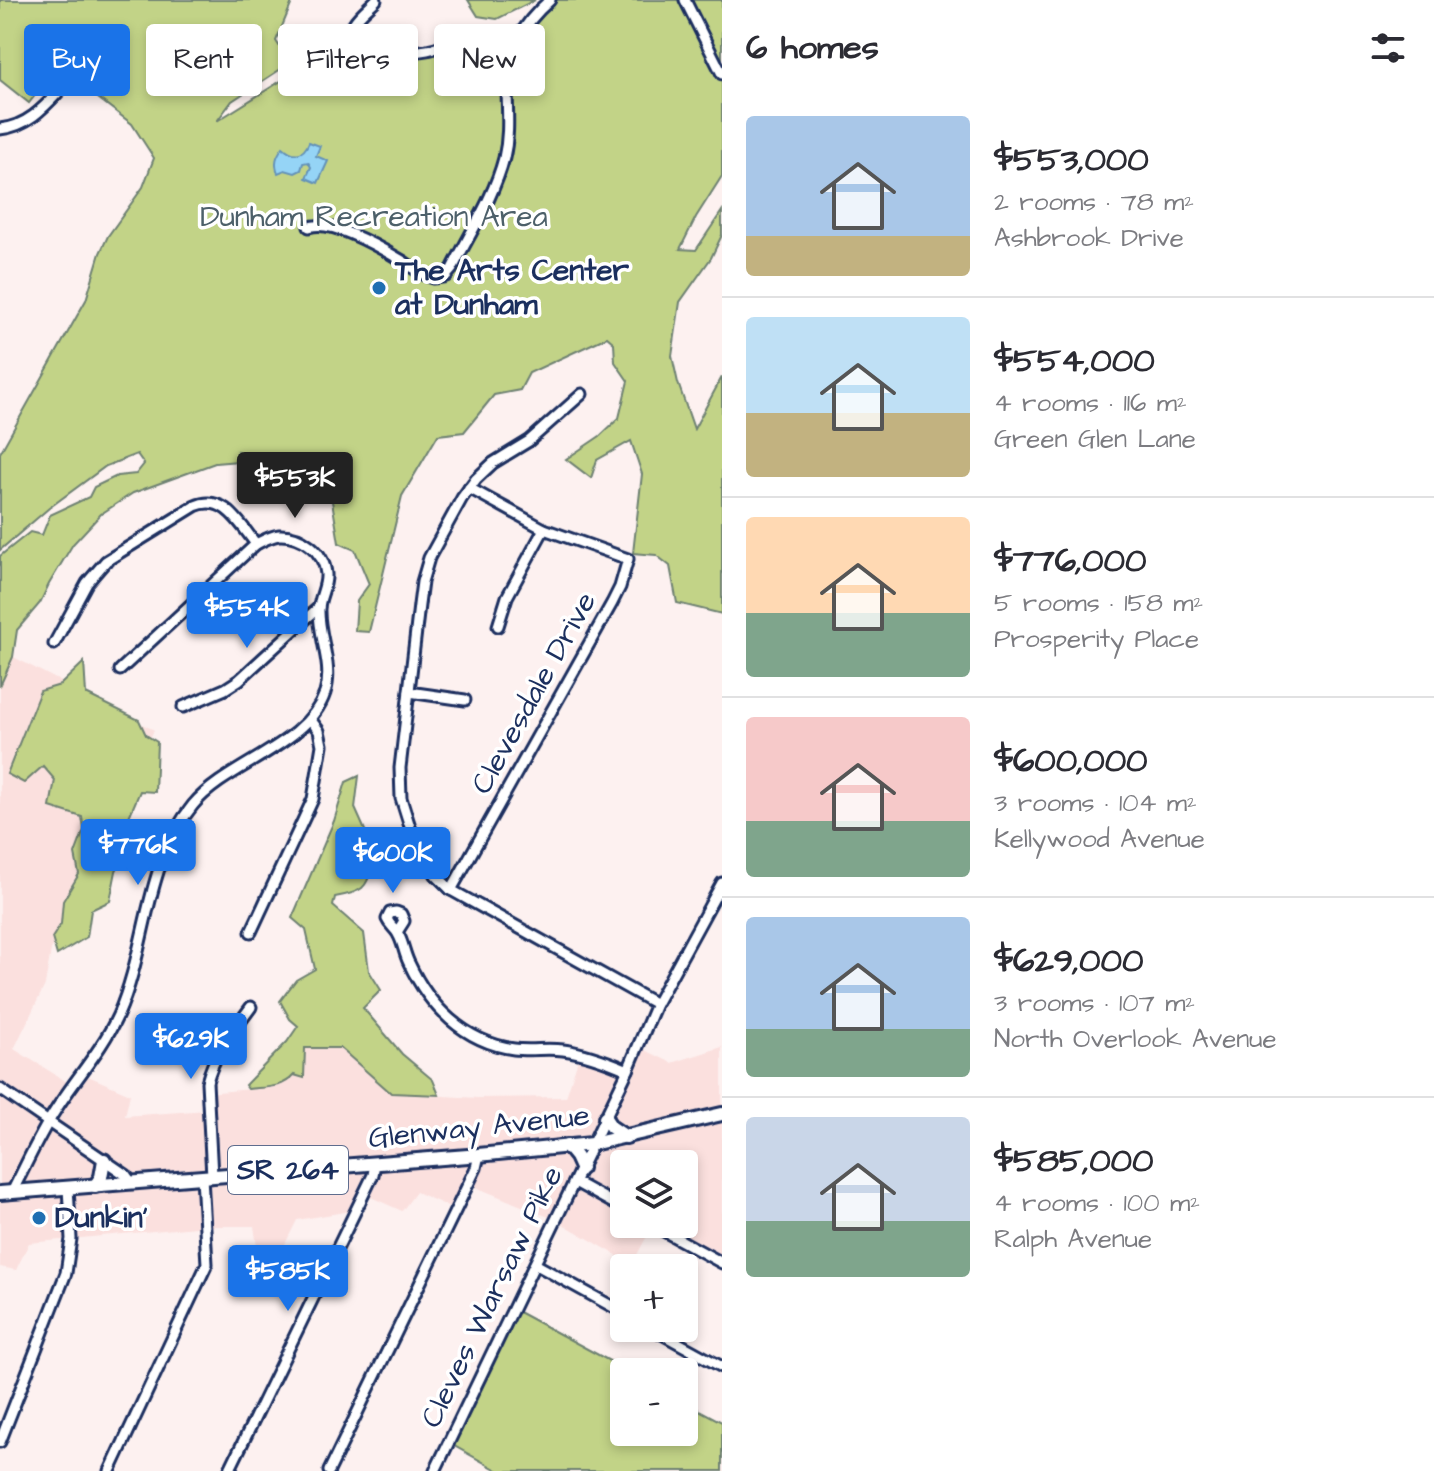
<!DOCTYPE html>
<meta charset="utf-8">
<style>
:root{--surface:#fff;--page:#f7f7f7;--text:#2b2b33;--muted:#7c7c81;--line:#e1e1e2;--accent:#1a73e8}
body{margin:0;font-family:"Architects Daughter",sans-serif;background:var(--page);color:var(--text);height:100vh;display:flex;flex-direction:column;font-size:30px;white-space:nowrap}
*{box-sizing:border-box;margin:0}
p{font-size:26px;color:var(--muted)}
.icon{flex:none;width:44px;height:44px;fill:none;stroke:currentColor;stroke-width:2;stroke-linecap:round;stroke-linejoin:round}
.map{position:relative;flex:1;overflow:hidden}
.sheet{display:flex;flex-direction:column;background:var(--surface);width:712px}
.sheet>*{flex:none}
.guide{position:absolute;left:24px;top:24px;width:578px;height:72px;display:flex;gap:16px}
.fabs{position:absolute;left:610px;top:1150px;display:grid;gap:16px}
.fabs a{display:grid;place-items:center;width:88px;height:88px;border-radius:8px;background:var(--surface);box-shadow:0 4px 12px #0003;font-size:40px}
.price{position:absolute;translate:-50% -68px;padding:0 18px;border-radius:8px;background:var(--accent);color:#fff;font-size:26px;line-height:52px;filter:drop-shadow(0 2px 4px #0008)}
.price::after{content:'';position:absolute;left:50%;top:48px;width:24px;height:18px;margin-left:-12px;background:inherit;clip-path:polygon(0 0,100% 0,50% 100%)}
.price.current{background:#222;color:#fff}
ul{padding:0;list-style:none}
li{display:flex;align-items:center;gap:24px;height:200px;padding:0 24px}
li+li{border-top:2px solid var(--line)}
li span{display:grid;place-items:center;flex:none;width:224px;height:160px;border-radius:8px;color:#555}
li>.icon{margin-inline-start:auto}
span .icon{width:96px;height:96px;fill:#fffc;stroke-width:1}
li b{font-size:34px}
h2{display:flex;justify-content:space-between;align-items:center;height:96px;padding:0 24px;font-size:34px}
.pill{padding:0 28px;border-radius:8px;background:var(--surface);box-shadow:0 4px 12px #0003;font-size:28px;line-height:72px}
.pill.current{background:var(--accent);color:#fff}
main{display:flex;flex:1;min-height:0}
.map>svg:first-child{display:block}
.built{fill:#fbe0de;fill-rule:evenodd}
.green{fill:#c2d387;stroke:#6e8172;stroke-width:2}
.water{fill:#95d4f6;stroke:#6492b9;stroke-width:2}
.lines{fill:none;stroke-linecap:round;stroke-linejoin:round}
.minor-casing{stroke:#1b2f5e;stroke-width:15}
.major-casing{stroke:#1b2f5e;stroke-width:18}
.minor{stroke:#fff;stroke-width:9}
.major{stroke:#fff;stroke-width:12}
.poi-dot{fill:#1f6fb2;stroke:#fff;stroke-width:3}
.labels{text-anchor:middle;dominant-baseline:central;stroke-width:7;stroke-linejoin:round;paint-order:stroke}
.shield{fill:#fff;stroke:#5f6d8e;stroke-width:2}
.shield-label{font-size:28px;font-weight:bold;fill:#1b2f5e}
.park-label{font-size:30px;fill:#4d606a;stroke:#fff}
.poi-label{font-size:30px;font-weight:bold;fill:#1b2f5e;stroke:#fff;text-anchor:start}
.street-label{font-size:30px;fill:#1b2f5e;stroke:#fff}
</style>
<main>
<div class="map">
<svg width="722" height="1471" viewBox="0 0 722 1471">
<rect width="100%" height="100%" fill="#fdf1f0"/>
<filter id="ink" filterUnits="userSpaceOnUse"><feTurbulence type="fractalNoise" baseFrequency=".0125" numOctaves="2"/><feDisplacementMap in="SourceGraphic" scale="16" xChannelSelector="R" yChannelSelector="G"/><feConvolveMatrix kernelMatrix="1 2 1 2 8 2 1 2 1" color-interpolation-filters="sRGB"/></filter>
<g filter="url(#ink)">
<path class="built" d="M0 650 154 730 51 950 45 985 14 1049 72 1085 81 1073 130 1094 125 1116 207 1110V1093L274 1087 305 1048H340L391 1093 478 1098 566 1097 580 1053 628 1070 639 1047 672 1063 722 1047V1263L653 1225 632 1264 556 1220 468 1184 456 1210 416 1192 402 1211 364 1194 356 1210 297 1220 263 1288 254 1226H206L29 1243 16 1270 0 1267ZM624 1164H684V1224H624Z"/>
<g class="green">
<path d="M0 0H293L276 41 290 63 232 101 217 121 297 71 353 44 387 52 465 40 512 52 550 0H722V176L696 217 680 249 696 250 722 211V235L711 258 680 302 672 356 678 383 694 429 722 377V614L677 603 670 566 656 555 633 553 642 474 631 441 597 460 591 478 566 459 600 436 619 418 628 381 615 362 614 343 607 337 529 373 520 390 494 395 464 432 438 435 402 496 369 632 355 631 357 601 369 584 355 550 339 543 332 501 322 493 307 499 272 493 265 457 237 451 238 461 215 463 133 493 101 514 73 544 49 584 40 603 17 630 13 657 0 686V556L30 532 42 535 50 515 89 497 94 487 117 476 136 474 144 464 137 454 106 466 49 508 0 550V453L86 300 100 253 108 236 143 187 154 158 132 124 57 67 29 103 0 80Z"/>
<path d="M468 0H535L497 19 478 16Z"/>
<path d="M84 662 86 694 139 720 146 735 157 742 155 792 140 791 117 845 123 855 116 871 110 901 91 910 87 937 57 955 52 938 61 924 63 901 79 874 75 854 84 830 82 817 50 807 55 780 43 766 24 783 7 774 40 691 60 685Z"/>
<path d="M359 776 355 808 376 855C365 886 370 891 335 897L333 906 364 933 369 971 381 990 363 1008 402 1054 433 1080 439 1095 391 1093 340 1048H305L304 1078 294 1075C282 1089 264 1087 248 1089L245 1085 287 1042 298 1026 290 1019 280 1001 296 980 315 969 306 930 292 918 334 821 346 782Z"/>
<path d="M513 1309 630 1372H624V1432H684V1402L722 1422V1471H499L449 1443Z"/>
</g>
<path class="water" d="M309 142 320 146 316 156 328 161 318 183 306 178 311 167 308 162 303 163 301 170 295 173 285 170 278 173C274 163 276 156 283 147 293 156 303 157 309 142Z"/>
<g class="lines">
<defs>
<g id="minor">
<path d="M376 0C364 12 343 26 353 44 377 52 402 55 427 50 443 47 459 39 476 41 488 42 501 48 512 52"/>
<path d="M685 0 722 74"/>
<path d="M0 129C30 126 47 104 67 83"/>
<path d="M309 227C331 219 381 248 401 260 411 266 422 276 434 278 436 278 444 277 446 276L452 269C470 233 494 197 504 158 510 133 507 110 507 85 506 50 525 22 550 0"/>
<path d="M582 394 529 441 493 463 476 479 462 498 429 558 422 582 419 605 400 768 401 798 411 830 436 875 451 890 656 1004"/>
<path d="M498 626 507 597 544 529"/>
<path d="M54 644 87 583 106 561 195 506C224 493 240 524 256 544"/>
<path d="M409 692 465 700"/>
<path d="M183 707 225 689 239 680 319 607"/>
<path d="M451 890 612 603 620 587 628 559 544 529 469 488"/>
<path d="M251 932 313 799 322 745 319 731 310 719"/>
<path d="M397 932 404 921 401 914 396 912 390 913 387 919C390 926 395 928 398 934 403 942 404 953 409 963 429 1006 464 1042 514 1049 530 1051 547 1048 563 1050 586 1053 607 1061 628 1070"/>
<path d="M0 1089 126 1175 131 1182"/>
<path d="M212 1176 207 1082C215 1051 233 1032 251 1007"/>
<path d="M575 1182 624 1209"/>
<path d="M12 1192C26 1165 38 1137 55 1111 75 1079 102 1050 118 1015 148 947 144 864 193 805 227 764 308 745 325 693 334 665 318 637 319 609 319 597 327 587 326 574 324 551 301 534 279 535 271 536 264 540 256 544L120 670"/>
<path d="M651 1224 722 1263"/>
<path d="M535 1264 624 1313"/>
<path d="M651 1328 722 1367"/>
<path d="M0 1442 66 1273 71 1239 68 1188"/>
<path d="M110 1471 207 1264 202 1177"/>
<path d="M229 1471 373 1175 375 1163"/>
<path d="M329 1471 476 1168 479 1155"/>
<path d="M435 1471 628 1070 656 1004 722 883"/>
</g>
<g id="major">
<path d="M605 1118 611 1127 626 1137"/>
<path d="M567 1146 576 1157 581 1168"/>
<path d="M95 1186 101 1177 104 1160"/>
<path d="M0 1193 468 1156 592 1144 722 1114"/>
</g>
</defs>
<use href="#minor" class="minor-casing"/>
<use href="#major" class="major-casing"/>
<use href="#minor" class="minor"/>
<use href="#major" class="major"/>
</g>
</g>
<g class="poi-dot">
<circle cx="379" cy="288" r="8"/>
<circle cx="39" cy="1218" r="8"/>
</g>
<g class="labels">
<rect class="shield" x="228" y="1146" width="120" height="48" rx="6"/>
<g class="shield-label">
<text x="288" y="1170">SR 264</text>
</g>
<g class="park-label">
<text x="374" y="217">Dunham Recreation Area</text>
</g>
<g class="poi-label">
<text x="395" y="271">The Arts Center<tspan x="395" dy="34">at Dunham</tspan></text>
<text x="55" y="1218">Dunkin'</text>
</g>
<g class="street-label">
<text transform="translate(534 693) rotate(-61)">Clevesdale Drive</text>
<text transform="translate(479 1127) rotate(-6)">Glenway Avenue</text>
<text transform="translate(492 1297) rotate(-64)">Cleves Warsaw Pike</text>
</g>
</g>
</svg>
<div class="fabs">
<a><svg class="icon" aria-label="layers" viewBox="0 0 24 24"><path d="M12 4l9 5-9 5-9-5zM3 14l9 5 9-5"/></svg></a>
<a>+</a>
<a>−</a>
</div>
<b class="price current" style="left:295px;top:520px">$553K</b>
<b class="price" style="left:247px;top:650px">$554K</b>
<b class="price" style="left:138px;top:887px">$776K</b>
<b class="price" style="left:393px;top:895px">$600K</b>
<b class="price" style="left:191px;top:1081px">$629K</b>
<b class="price" style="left:288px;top:1313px">$585K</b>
<div class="guide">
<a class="pill current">Buy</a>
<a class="pill">Rent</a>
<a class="pill">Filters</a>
<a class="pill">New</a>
</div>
</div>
<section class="sheet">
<h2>6 homes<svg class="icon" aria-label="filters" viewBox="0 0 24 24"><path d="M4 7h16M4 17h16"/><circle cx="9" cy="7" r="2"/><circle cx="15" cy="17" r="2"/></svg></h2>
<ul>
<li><span style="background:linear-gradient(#a9c7e8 75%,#c2b280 0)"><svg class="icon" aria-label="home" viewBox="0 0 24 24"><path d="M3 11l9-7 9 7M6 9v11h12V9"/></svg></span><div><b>$553,000</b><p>2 rooms · 78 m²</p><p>Ashbrook Drive</p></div></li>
<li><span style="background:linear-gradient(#bfe0f5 60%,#c2b280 0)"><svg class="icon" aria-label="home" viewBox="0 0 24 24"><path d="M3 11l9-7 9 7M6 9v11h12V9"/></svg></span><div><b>$554,000</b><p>4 rooms · 116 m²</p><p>Green Glen Lane</p></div></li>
<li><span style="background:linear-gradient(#ffd9b3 60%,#7fa58c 0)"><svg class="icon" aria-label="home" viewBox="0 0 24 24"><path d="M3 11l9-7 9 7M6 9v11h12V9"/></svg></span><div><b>$776,000</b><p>5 rooms · 158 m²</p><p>Prosperity Place</p></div></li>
<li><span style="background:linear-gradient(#f6c9c9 65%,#7fa58c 0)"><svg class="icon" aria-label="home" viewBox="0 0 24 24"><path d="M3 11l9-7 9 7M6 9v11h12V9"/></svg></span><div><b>$600,000</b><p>3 rooms · 104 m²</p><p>Kellywood Avenue</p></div></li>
<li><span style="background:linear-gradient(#a9c7e8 70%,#7fa58c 0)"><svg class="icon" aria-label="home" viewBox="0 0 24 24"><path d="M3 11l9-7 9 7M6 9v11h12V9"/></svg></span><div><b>$629,000</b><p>3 rooms · 107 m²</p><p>North Overlook Avenue</p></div></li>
<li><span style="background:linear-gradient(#c9d6e8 65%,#7fa58c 0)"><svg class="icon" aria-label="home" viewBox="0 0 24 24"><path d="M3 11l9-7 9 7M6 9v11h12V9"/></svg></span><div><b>$585,000</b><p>4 rooms · 100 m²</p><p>Ralph Avenue</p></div></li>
</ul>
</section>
</main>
